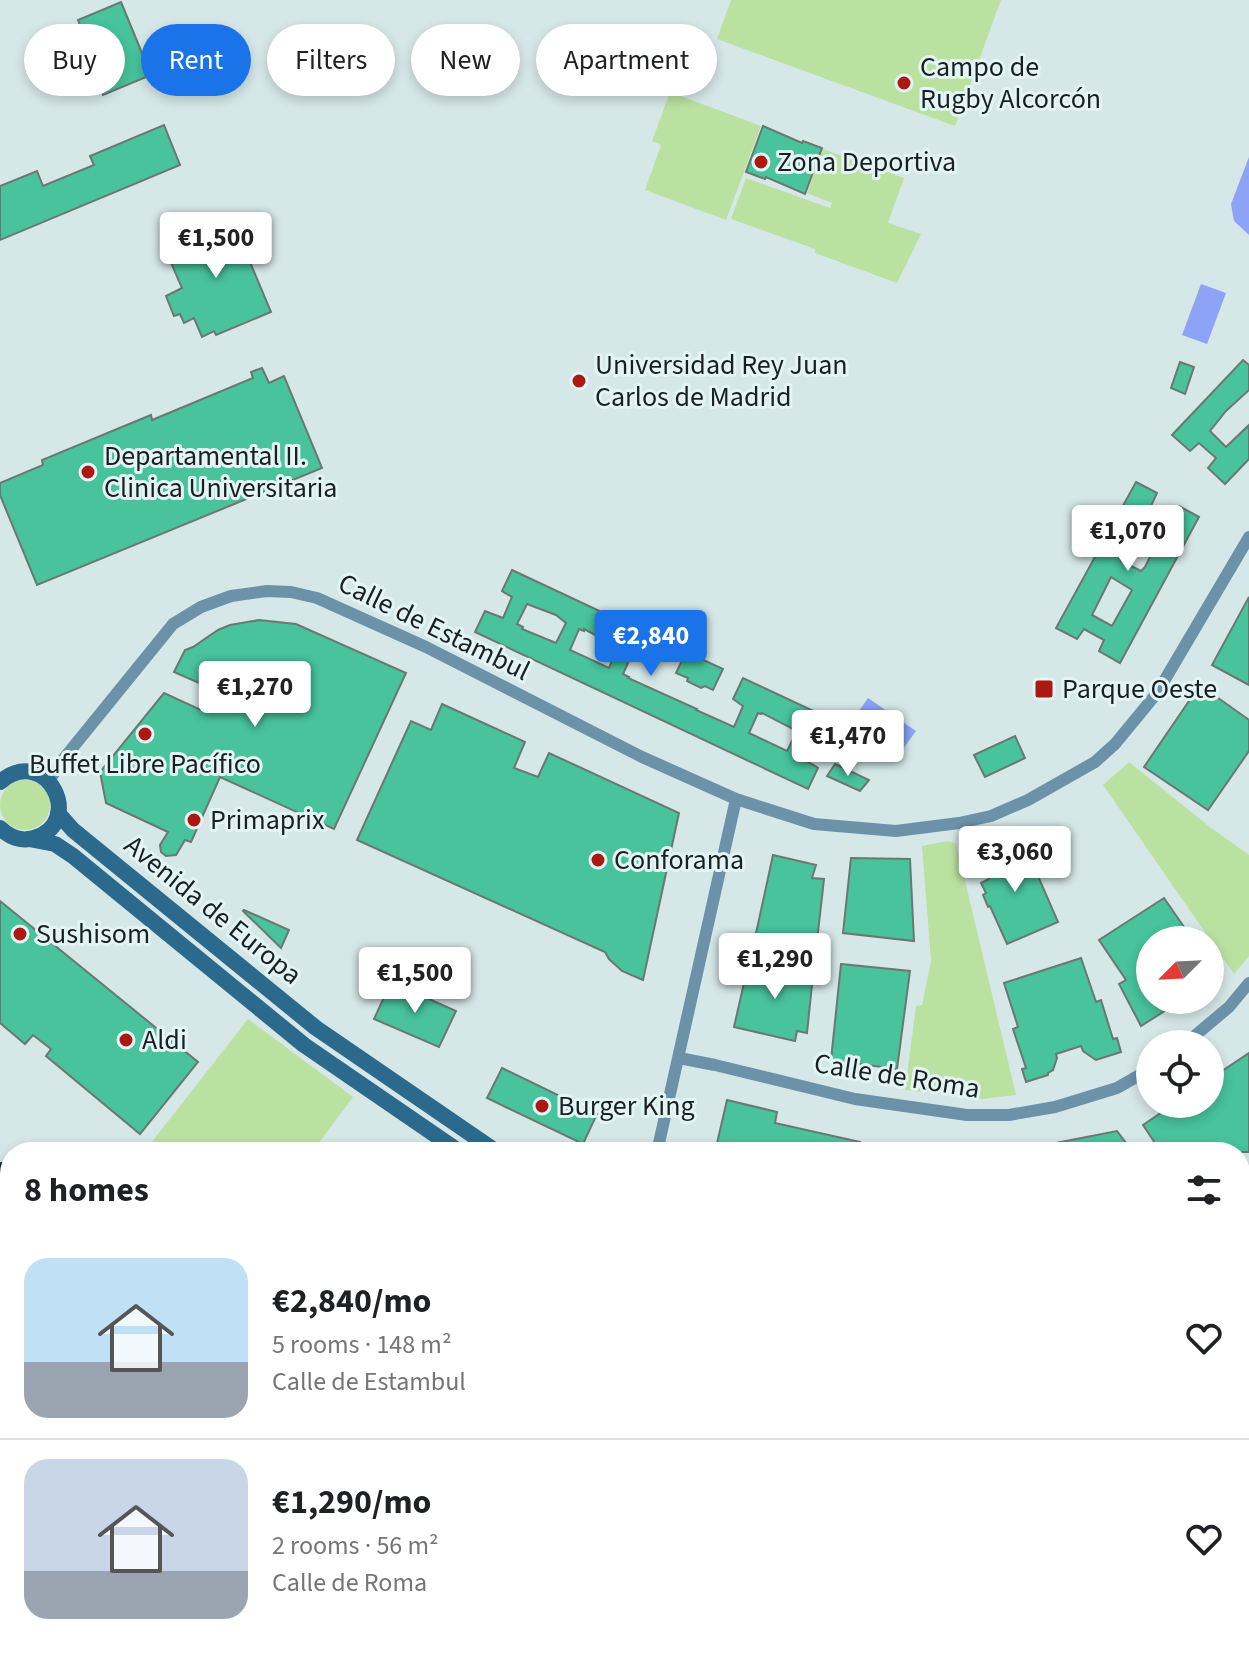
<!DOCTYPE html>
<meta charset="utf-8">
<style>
:root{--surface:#fff;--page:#f6f6f6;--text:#202124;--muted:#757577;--line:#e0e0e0;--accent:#1a73e8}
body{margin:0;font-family:"Source Sans 3",sans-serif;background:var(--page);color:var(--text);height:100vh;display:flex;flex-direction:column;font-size:30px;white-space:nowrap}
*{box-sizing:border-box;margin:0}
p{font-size:26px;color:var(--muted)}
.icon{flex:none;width:44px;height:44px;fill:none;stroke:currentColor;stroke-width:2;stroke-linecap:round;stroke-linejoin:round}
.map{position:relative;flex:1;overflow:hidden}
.sheet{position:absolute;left:0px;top:1142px;width:1250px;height:514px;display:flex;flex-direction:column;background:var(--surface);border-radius:32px 32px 0 0;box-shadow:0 4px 12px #0003}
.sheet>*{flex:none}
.hud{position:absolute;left:24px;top:24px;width:800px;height:72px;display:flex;gap:16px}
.needle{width:52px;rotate:246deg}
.fabs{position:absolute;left:1136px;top:926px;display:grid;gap:16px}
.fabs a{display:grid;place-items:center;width:88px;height:88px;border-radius:50%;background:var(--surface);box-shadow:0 4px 12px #0003;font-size:40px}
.price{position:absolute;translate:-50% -68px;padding:0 18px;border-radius:8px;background:#fff;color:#222;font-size:26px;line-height:52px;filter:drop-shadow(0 2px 4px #0008)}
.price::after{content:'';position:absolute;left:50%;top:48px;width:24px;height:18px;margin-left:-12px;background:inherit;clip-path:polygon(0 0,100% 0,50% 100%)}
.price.current{background:var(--accent);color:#fff}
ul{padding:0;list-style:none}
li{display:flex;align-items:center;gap:24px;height:200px;padding:0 24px}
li+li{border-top:2px solid var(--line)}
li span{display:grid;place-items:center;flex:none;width:224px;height:160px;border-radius:24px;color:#555}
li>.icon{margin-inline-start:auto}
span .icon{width:96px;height:96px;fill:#fffc;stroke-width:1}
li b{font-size:34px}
h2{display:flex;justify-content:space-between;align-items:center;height:96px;padding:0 24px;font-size:34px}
.pill{padding:0 28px;border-radius:36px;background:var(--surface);box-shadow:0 4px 12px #0003;font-size:28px;line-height:72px}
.pill.current{background:var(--accent);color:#fff}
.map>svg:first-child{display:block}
.green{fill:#bbe1a1}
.water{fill:#8ca3f6}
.building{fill:#48c39b;stroke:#6b7872;stroke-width:2;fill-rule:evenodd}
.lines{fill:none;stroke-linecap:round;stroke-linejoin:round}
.street{stroke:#6c92aa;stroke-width:12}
.secondary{stroke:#2c6a8d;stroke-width:16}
.highway{stroke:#133245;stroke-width:22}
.poi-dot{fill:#ab1912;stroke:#e3f4f5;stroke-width:3}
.labels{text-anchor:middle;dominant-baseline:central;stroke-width:6;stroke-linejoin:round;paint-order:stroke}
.poi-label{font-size:28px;fill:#1a2021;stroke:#e3f4f5;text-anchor:start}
.street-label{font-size:28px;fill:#1a2021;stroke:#e3f4f5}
</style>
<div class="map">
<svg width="1249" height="1655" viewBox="0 0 1249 1655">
<rect width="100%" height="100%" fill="#d6e7e8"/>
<g class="green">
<path d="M731 0H1001L955 126 717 39Z"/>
<path d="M670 92 761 126 726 220 645 190 661 145 652 141Z"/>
<path d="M823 149 904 178 888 223 921 234 897 283 815 253V249L731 219 746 178 830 208 832 203 807 193Z"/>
<path d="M1129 762 1210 827 1249 855V956L1234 974 1103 785Z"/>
<circle cx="25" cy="805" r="25"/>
<path d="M947 841 956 843 1016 1095 982 1099 905 1090 916 1006 922 1005 931 961 922 846Z"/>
<path d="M248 1019 353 1097 312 1152H144Z"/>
<path d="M1240 1357 1249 1377V1489L1240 1451Z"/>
</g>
<g class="water">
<path d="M1249 157V235L1234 221 1231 204Z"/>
<path d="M1201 284 1226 293 1207 344 1182 335Z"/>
<path d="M868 698 916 731 897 757 850 724Z"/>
</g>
<g class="building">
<path d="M121 2 151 75 103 95 99 85 81 93 76 82 79 81 66 51 62 53 55 35 80 25 78 20Z"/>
<path d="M164 125 180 165 0 240V186L37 171 43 186 94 165 90 156Z"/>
<path d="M763 126 802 143 803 141 822 148 805 194 766 177 765 179 746 172Z"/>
<path d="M231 217 271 312 216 335 214 331 202 337 194 318 184 323 180 314 174 316 166 296 182 288 166 251 178 245 176 241Z"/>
<path d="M1243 360 1249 365V390L1226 411 1210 431 1226 447 1249 425V459L1225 484 1208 468 1216 458 1199 443 1190 451 1172 435Z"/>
<path d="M1180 362 1194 367 1185 394 1171 388Z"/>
<path d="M262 368 269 383 284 376 322 468 37 585 0 495V483L43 465 42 460 151 415 152 420 253 378 251 372Z"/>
<path d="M1136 482 1157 493 1151 506 1171 517 1179 506 1199 517 1120 663 1099 651 1104 640 1084 629 1077 639 1056 628ZM1140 524 1163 531 1145 567 1141 571 1121 561ZM1111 577 1132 590 1112 626 1092 615Z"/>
<path d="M512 570 655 637 645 658 632 654 623 674 629 677 628 678 697 709 696 710 734 727 743 706 733 699 743 678 839 723 829 745 811 738 802 758 818 768 808 789 475 632 485 611 503 618 512 597 502 591ZM527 604 556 615 566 623 556 643 522 629 523 627 517 624ZM579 629 584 631V629L618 647 609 668 570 650ZM758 713 761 714 762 713 797 731 787 751 749 733Z"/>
<path d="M1249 597V685L1212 665Z"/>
<path d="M259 620 296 624 406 673 334 829 220 777 191 842 185 840 176 855 166 856 161 852 160 845 168 832 106 803 100 772 164 693 203 711 213 689 174 672 185 650 193 647 218 630 230 625Z"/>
<path d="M686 652 723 669 713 690 705 686 701 688 687 681 688 678 676 673Z"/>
<path d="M1200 685 1249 720V751L1208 810 1144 767Z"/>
<path d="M442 704 525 742 514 768 538 777 549 753 679 813 643 980 622 971 609 959 605 952 357 840 411 721 431 730Z"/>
<path d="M1015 736 1025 758 985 777 974 755Z"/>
<path d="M835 764 869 780 860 791 827 776Z"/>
<path d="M999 842 1007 862 1028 853 1058 922 1007 944 990 906 988 907 983 895 986 893 981 883 989 879 977 852Z"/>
<path d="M773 855 816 865 812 878 824 879 816 950 755 938Z"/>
<path d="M851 858 910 859 914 941 843 933Z"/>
<path d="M1164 898 1193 940H1150V1000H1182L1141 1026 1119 984 1126 980 1099 940Z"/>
<path d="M0 901 198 1062 140 1134 46 1056 51 1049 33 1035 25 1044 0 1023Z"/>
<path d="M244 910 289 930 281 948 243 911Z"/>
<path d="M1081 958 1096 1002 1101 1000 1113 1039 1117 1038 1121 1052 1096 1060 1083 1051 1081 1046 1056 1054 1057 1058 1053 1070 1048 1073V1075L1026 1082 1022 1069 1026 1068 1013 1029 1018 1027 1004 983Z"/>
<path d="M749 961 813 975 807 1033 797 1031 795 1041 734 1027Z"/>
<path d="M841 964 910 971 897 1069 831 1060Z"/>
<path d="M391 982 456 1011 439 1047 374 1019Z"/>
<path d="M1249 1053V1152H1161L1143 1125 1174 1104H1210V1079Z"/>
<path d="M502 1068 597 1114 583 1144 487 1098Z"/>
<path d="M727 1100 777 1112 775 1123 860 1142 858 1152H715Z"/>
<path d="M1117 1131 1133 1152H1041L1040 1146Z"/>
</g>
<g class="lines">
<g class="street">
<path d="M49 781 61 762 173 624 201 607 231 596 267 591 291 592 317 598 426 647 642 757 736 799 814 824 896 831 959 823 991 816 1028 800 1095 762 1115 744 1157 693 1249 537"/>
<path d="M1185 1044 1229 1007 1249 983"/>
<path d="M679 1058 715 1065 855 1099 967 1115H1009L1055 1107 1117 1088 1150 1069"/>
<path d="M657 1152 736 799"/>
<path d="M722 1646 736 1655"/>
<path d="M1097 1646 1098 1655"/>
</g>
<g class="secondary">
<path d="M0 782C47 743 86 823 34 838 21 842 9 837 0 828"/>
<path d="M58 813 73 830 316 1028 497 1152"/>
<path d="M29 839 55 844 73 856 304 1045 460 1152"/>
<path d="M1240 1274 1249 1269"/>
<path d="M1240 1305 1249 1301"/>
</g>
<g class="highway">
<path d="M0 1173 10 1180"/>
<path d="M0 1233 10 1241"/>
<path d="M0 1271 10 1278"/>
<path d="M0 1328 10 1336"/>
<path d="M435 1646 448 1655"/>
<path d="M523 1646 535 1655"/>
<path d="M570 1646 583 1655"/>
<path d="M650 1646 663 1655"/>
</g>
</g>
<g class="poi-dot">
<circle cx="904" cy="83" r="8"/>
<circle cx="761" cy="162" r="8"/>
<circle cx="579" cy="381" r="8"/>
<circle cx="88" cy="472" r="8"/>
<rect x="1034" y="679" width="20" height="20" rx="4"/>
<circle cx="145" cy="734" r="8"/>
<circle cx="194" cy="820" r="8"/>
<circle cx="598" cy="860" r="8"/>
<circle cx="20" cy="934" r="8"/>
<circle cx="126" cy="1040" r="8"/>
<circle cx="542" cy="1106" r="8"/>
</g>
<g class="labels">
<g class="poi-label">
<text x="920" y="67">Campo de<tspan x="920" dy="32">Rugby Alcorcón</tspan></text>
<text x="777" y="162">Zona Deportiva</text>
<text x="595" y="365">Universidad Rey Juan<tspan x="595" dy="32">Carlos de Madrid</tspan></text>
<text x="104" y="456">Departamental II.<tspan x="104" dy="32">Clinica Universitaria</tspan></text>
<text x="1062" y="689">Parque Oeste</text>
<text x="145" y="764" text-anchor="middle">Buffet Libre Pacífico</text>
<text x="210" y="820">Primaprix</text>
<text x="614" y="860">Conforama</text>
<text x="36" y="934">Sushisom</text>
<text x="142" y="1040">Aldi</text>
<text x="558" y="1106">Burger King</text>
</g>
<g class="street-label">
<text transform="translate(434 627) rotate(26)">Calle de Estambul</text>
<text transform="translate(213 910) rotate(39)">Avenida de Europa</text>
<text transform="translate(897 1076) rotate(9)">Calle de Roma</text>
</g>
</g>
</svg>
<div class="fabs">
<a><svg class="needle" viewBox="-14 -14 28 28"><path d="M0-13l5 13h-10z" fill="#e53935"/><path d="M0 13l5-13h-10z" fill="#757577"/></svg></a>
<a><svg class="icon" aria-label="locate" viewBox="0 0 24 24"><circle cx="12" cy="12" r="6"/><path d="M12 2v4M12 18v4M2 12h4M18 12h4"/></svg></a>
</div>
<b class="price" style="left:216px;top:280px">€1,500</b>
<b class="price" style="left:1128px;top:573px">€1,070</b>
<b class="price current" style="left:651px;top:678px">€2,840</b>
<b class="price" style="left:255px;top:729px">€1,270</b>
<b class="price" style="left:848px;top:778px">€1,470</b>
<b class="price" style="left:1015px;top:894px">€3,060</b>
<b class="price" style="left:775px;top:1001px">€1,290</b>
<b class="price" style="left:415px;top:1015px">€1,500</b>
<div class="hud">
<a class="pill">Buy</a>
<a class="pill current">Rent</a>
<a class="pill">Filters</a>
<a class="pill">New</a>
<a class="pill">Apartment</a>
</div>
<section class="sheet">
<h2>8 homes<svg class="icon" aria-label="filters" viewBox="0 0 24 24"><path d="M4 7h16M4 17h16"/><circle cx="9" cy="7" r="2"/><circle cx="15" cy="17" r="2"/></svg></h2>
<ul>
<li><span style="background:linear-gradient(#bfe0f5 65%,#9aa5b1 0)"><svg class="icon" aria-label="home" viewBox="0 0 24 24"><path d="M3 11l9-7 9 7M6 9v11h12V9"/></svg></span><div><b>€2,840/mo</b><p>5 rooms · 148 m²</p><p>Calle de Estambul</p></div><svg class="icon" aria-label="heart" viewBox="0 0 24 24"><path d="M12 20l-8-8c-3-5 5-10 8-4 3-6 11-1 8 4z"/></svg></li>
<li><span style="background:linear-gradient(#c9d6e8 70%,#9aa5b1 0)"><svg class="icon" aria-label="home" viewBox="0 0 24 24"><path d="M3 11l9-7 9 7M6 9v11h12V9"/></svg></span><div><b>€1,290/mo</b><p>2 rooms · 56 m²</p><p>Calle de Roma</p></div><svg class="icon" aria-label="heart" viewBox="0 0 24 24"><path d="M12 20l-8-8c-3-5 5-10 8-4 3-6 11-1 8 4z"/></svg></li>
</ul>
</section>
</div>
